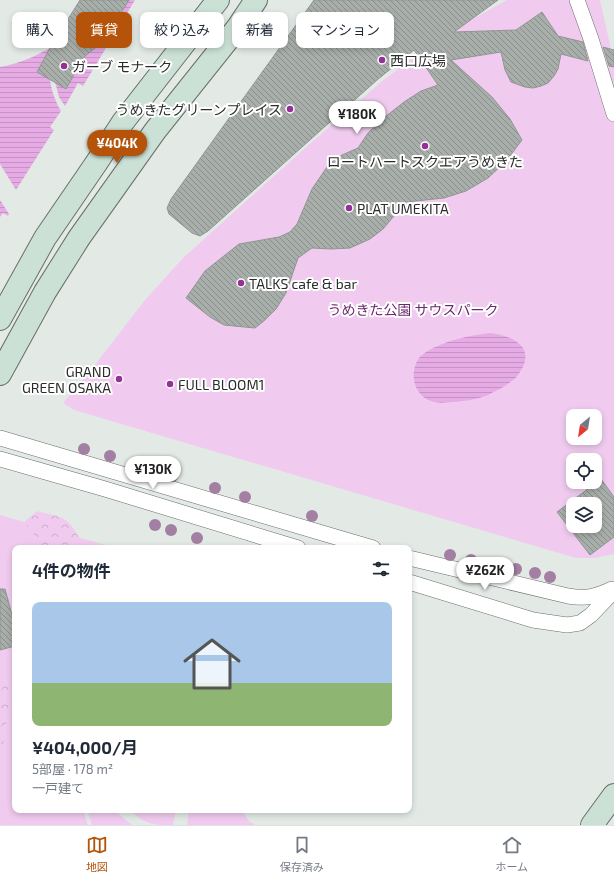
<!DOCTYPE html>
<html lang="ja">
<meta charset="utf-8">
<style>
:root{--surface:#fff;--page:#f6f6f7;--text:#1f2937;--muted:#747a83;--line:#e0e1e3;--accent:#b45309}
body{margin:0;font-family:"Exo 2","Noto Sans JP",sans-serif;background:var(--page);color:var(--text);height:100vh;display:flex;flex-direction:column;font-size:15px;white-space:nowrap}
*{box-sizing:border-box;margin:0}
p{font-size:13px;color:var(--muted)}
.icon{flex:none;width:22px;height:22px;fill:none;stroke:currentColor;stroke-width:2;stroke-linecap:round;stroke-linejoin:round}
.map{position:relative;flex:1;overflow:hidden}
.details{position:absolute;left:12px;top:545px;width:400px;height:268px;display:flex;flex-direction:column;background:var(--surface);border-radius:8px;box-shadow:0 2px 6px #0003}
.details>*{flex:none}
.banner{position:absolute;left:12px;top:12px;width:400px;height:36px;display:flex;gap:8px}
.needle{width:26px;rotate:210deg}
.tools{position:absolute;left:566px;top:409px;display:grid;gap:8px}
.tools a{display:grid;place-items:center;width:36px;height:36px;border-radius:8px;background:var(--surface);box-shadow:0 2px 6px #0003;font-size:20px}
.price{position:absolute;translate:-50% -34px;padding:0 9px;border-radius:14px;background:#fff;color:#222;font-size:13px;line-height:26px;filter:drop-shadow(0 1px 2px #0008)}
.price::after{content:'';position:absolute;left:50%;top:24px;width:12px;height:9px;margin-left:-6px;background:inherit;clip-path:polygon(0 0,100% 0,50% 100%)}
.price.current{background:var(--accent);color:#fff}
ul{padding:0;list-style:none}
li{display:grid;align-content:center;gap:8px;height:212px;padding:0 20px}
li+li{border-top:1px solid var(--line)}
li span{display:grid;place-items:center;height:124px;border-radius:8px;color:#555}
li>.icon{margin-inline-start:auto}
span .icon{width:72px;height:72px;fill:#fffc;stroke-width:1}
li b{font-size:17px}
h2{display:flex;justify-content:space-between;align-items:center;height:48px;padding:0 20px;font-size:17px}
.chip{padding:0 14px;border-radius:8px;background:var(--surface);box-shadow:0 2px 6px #0003;font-size:14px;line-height:36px}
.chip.current{background:var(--accent);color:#fff}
.dock{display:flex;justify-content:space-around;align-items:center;height:56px;border-top:1px solid var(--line);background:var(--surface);font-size:11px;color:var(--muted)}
.dock a{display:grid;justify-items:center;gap:2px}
.dock .current{color:var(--accent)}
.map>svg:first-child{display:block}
.green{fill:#f0cbef;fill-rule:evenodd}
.forest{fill:url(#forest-crowns)}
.water{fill:url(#water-rules)}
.building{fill:url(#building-back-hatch);stroke:#909692;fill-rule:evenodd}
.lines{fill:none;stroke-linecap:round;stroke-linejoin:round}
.street-casing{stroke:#686e6a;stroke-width:16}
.secondary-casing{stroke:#686e6a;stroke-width:24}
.street{stroke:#fff;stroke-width:15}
.secondary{stroke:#cce1d5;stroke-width:22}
.tree{fill:#a27fa3}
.poi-dot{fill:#943097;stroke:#fff;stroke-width:1.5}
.labels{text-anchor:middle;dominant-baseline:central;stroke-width:4;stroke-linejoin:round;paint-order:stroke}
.poi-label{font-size:14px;fill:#292c2a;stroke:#fff;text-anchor:start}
.park-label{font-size:14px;fill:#6c286d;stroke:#fff}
</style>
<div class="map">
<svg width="614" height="825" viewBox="0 0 614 825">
<defs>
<pattern id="forest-crowns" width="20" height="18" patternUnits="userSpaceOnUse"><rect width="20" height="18" fill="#f0cbef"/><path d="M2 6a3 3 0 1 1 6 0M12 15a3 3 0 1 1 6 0" fill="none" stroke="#ceaecd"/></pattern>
<pattern id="water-rules" width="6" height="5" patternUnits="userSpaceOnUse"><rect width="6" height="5" fill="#e6abe5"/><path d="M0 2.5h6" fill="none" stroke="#c593c5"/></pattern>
<pattern id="building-back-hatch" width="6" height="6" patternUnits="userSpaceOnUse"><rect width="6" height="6" fill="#a8aeaa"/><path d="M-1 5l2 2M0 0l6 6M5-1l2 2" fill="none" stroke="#898e8b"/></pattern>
</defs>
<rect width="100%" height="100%" fill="#e3eae6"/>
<g class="green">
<path d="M507 0H600L614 63V554L595 558H576L74 410 63 403 87 375 145 300 184 257 312 142 381 82 439 38ZM573 416H595V438H573ZM573 460H595V482H573ZM573 504H595V526H573Z"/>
<path d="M0 515 116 548H15V810H83L88 825H0Z"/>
<path d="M87 810H114L132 825H92Z"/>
<path d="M129 810H176L173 825C150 825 148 825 129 810Z"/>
<path d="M189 810H241L249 821 255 825H187Z"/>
</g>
<g class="forest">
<path d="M37 511C46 514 60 515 67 521 74 527 80 539 84 548H44L24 522Z"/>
<path d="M12 582 15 586V608L9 602 0 604V601Z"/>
<path d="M0 671 15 682V702L8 712 0 766V692L6 683 0 679Z"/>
</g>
<g class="water">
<path d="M125 0H135L83 86 78 83 65 106 59 97 55 82 67 88 85 56 104 42 124 9Z"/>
<path d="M50 48C49 74 48 88 61 111L50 127 54 130 16 190 0 164V67C18 64 34 57 50 48Z"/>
<path d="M0 200 9 214 8 216 3 213 0 217Z"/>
<path d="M490 333C514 336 538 348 518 375 511 384 497 390 488 395 478 399 465 401 455 402 447 402 438 404 431 401 413 395 409 372 419 358 421 355 424 354 426 352 446 340 467 336 490 333Z"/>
</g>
<g class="building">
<path d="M80 0H129L103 42 85 56 66 89 37 72 50 48Z"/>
<path d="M314 0H498L454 32 516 30 542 12 558 36 583 42 588 61 561 54 558 69 554 76 548 83 541 86 533 88 525 87 511 82 505 70 501 52 451 60 492 97 510 119 522 140 506 161 488 178 466 191 444 198 397 203 394 216 383 229 370 239 350 248 331 249 312 248 298 258 286 293 276 309 265 320 255 328 224 325 210 317 186 298 205 271 239 244 279 237 290 232 297 224 312 189 329 164 342 155 358 148 368 133 385 117 404 102 421 91 438 85 414 50 377 80 208 231 200 236 192 233 169 214 167 208 171 199Z"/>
<path d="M603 47 614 50V67L609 66Z"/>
<path d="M601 479 614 497V537L590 555 557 512ZM573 504H595V526H573Z"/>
<path d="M0 589H5L15 626V646L0 650Z"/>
</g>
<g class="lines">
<defs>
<g id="street">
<path d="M577 0 591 39 614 114"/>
<path d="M0 438 373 548"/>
<path d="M0 459 105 489 298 548"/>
<path d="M409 558 568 596C586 599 595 597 612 589"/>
<path d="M409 582 533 620 567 625 580 623 591 615 614 591"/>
</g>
<g id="secondary">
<path d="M0 319 45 238 97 162 123 122 218 0"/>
<path d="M0 374 45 292 79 238 155 131 238 27 256 0"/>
<path d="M592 825 614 795"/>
</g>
</defs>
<use href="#street" class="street-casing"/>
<use href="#secondary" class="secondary-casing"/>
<use href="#street" class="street"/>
<use href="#secondary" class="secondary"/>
</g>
<g class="tree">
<circle cx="84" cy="449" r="6"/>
<circle cx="110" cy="456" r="6"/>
<circle cx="172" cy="476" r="6"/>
<circle cx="215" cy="488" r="6"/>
<circle cx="245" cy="497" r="6"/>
<circle cx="312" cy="516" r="6"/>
<circle cx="155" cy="525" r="6"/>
<circle cx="171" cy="530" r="6"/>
<circle cx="197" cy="538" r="6"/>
<circle cx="450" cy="555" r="6"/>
<circle cx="471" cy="560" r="6"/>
<circle cx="493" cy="564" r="6"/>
<circle cx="516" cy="569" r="6"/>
<circle cx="535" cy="573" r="6"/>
<circle cx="550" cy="577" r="6"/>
</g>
<g class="poi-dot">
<circle cx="382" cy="60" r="4"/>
<circle cx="64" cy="66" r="4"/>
<circle cx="290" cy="109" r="4"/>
<circle cx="425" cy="146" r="4"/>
<circle cx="349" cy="208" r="4"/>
<circle cx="241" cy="283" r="4"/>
<circle cx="119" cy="379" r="4"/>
<circle cx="170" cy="384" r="4"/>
</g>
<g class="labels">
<g class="poi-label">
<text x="390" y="60">西口広場</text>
<text x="72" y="66">ガーブ モナーク</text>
<text x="282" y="109" text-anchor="end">うめきたグリーンプレイス</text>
<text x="425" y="161" text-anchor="middle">ロートハートスクエアうめきた</text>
<text x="357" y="208">PLAT UMEKITA</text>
<text x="249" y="283">TALKS cafe &amp; bar</text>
<text x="111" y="371" text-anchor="end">GRAND<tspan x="111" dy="16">GREEN OSAKA</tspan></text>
<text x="178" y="384">FULL BLOOM1</text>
</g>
<g class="park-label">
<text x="413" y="309">うめきた公園 サウスパーク</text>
</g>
</g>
</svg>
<div class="tools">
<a><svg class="needle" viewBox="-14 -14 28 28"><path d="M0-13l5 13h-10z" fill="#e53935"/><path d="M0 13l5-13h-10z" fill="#747a83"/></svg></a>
<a><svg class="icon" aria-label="locate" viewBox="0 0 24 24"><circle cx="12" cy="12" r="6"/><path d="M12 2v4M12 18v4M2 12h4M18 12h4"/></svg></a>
<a><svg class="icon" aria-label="layers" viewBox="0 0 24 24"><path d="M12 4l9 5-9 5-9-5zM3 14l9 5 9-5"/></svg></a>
</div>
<b class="price" style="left:357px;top:135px">¥180K</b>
<b class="price current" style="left:117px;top:164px">¥404K</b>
<b class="price" style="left:153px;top:490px">¥130K</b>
<b class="price" style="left:485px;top:591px">¥262K</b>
<div class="banner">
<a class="chip">購入</a>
<a class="chip current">賃貸</a>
<a class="chip">絞り込み</a>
<a class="chip">新着</a>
<a class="chip">マンション</a>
</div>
<section class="details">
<h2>4件の物件<svg class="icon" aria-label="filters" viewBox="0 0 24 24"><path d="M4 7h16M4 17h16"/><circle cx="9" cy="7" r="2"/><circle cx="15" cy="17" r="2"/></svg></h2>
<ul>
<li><span style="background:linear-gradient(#a9c7e8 65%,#8fb573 0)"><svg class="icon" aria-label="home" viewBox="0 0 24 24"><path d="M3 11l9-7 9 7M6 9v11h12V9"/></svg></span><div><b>¥404,000/月</b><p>5部屋 · 178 m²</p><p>一戸建て</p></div></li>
</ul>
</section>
</div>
<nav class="dock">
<a class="current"><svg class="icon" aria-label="map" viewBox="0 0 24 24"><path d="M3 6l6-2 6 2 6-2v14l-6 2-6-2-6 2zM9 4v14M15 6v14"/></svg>地図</a>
<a><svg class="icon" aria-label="saved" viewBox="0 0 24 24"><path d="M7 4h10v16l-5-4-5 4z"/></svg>保存済み</a>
<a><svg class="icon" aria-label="home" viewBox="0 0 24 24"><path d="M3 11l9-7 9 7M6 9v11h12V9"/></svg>ホーム</a>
</nav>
